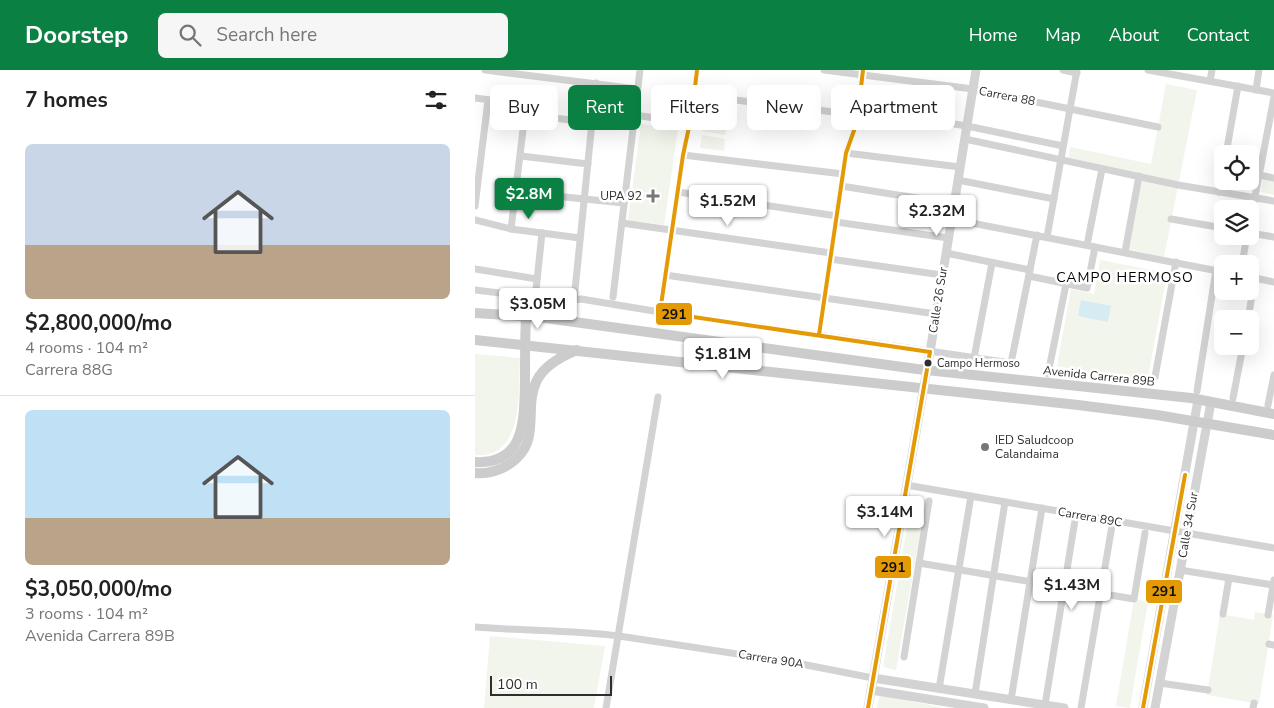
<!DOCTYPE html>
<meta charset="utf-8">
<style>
:root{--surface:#fff;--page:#f6f6f6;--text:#222;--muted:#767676;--line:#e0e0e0;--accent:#0b8043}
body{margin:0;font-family:"Nunito Sans",sans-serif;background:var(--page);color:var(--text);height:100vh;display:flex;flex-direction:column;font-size:19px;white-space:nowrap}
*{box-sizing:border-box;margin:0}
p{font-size:16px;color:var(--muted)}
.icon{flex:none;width:28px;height:28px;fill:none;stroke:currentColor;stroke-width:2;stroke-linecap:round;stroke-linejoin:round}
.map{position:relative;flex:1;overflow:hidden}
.panel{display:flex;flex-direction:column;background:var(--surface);width:475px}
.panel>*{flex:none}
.hud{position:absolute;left:15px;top:15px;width:475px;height:45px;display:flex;gap:10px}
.tools{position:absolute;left:739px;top:75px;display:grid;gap:10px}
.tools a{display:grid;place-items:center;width:45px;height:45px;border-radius:8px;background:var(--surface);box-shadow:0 5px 20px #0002;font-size:25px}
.scale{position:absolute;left:15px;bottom:12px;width:122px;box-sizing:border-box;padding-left:5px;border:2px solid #2e2e2e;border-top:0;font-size:14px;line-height:18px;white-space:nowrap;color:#2e2e2e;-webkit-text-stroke:4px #fff;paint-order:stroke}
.price{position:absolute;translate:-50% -42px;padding:0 11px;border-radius:5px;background:#fff;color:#222;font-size:16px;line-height:32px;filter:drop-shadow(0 1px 2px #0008)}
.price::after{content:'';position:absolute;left:50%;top:30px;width:15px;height:11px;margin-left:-8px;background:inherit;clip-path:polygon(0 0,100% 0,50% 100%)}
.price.active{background:var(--accent);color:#fff}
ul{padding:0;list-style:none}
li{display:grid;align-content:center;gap:10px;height:265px;padding:0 25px}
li+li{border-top:1px solid var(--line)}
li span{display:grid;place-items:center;height:155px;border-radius:8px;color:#555}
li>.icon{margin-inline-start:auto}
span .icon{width:90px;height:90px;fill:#fffc;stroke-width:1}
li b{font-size:21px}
h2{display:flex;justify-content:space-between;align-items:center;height:60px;padding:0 25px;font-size:21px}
.tag{padding:0 18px;border-radius:8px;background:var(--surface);box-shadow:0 5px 20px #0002;font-size:18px;line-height:45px}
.tag.active{background:var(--accent);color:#fff}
header{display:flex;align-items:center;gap:30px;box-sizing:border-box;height:70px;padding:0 25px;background:var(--accent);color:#fff}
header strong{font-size:24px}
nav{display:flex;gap:28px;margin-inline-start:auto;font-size:18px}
.search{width:350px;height:45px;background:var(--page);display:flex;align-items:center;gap:12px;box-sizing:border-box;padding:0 18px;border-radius:8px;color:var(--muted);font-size:19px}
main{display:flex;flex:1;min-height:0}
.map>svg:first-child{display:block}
.green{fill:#f2f5eb}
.water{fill:#d6ecf3}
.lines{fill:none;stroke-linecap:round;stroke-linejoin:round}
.minor{stroke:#d3d3d3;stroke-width:7}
.tertiary{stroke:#d3d3d3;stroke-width:9}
.secondary{stroke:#ccc;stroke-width:10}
.bus-1-casing{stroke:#fff;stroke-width:8}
.bus-1{stroke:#e39a05;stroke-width:4}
.poi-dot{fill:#777;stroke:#fff;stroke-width:2}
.bus-dot{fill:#2e2e2e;stroke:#fff;stroke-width:2}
.labels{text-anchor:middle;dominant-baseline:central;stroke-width:5;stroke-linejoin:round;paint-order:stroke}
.bus-label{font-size:11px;fill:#2e2e2e;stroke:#fff;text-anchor:start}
.street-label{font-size:12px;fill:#2e2e2e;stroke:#fff}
.poi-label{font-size:12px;fill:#2e2e2e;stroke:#fff;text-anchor:end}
.neighbourhood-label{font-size:14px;letter-spacing:1px;fill:#000;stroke:#fff}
.line-badge{stroke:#fff;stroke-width:2}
.pale-badge-label{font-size:14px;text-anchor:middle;font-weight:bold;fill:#111}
</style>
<header>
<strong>Doorstep</strong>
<div class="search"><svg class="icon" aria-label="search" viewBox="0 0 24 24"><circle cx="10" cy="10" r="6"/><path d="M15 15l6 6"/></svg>Search here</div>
<nav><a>Home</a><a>Map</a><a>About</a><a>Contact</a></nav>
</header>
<main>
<section class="panel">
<h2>7 homes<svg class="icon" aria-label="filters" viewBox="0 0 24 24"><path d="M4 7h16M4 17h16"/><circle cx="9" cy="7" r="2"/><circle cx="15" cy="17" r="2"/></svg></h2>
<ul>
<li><span style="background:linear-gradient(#c9d6e8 65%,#b9a48a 0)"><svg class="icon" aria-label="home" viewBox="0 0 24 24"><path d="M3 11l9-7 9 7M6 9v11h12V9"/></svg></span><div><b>$2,800,000/mo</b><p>4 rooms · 104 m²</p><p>Carrera 88G</p></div></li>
<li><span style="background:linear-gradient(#bfe0f5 70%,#b9a48a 0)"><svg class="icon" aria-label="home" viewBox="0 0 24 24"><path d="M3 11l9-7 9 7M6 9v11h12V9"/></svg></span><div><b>$3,050,000/mo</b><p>3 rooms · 104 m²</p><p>Avenida Carrera 89B</p></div></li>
</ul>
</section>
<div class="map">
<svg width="799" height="638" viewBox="0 0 799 638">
<rect width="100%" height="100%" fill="#fff"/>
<g class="green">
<path d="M691 14 722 20 689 187 653 179 665 108 593 92 595 77 676 94Z"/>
<path d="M229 51 253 54 250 65 227 61Z"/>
<path d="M166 54 203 59 189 155 153 150Z"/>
<path d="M227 65 250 69 249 81 225 78Z"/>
<path d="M788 109 799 111V125L786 122Z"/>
<path d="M625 190 692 203 672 313 582 296 596 219 619 224Z"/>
<path d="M0 284 45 288C43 320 50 389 0 385Z"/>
<path d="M437 427 451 430 421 600 408 597Z"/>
<path d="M659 529 673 532 655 638 641 636Z"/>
<path d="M780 542 798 545 784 634 732 625 745 544 779 550Z"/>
<path d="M15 566 130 576 119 638H9Z"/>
<path d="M405 625 469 638H402Z"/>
</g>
<path class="water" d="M606 230 636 236 633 252 603 246Z"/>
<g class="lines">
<g class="minor">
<path d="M10 0 162 19"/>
<path d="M349 0 498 19 683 57"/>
<path d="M588 0 602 3"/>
<path d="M673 0 799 23"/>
<path d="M735 11 737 0"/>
<path d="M781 20 784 0"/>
<path d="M219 25 383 45"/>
<path d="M0 28 51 35 36 159"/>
<path d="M384 39 492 56 588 76"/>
<path d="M50 44 117 53"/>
<path d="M159 45 216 53"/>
<path d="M490 69 703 115 799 131"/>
<path d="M371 83 485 97"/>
<path d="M751 84 763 16"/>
<path d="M208 85 368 104"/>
<path d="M46 86 113 94"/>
<path d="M784 105 799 108"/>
<path d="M483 110 579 129"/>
<path d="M366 116 479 134"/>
<path d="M40 122 149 133"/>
<path d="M203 122 362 146"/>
<path d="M744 122 748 104"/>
<path d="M0 136 13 30"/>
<path d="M476 149 748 202"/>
<path d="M696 149 748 158"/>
<path d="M0 150 36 159 105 168"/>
<path d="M361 152 473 168"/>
<path d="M147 153 356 183"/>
<path d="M775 153 799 27"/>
<path d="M775 163 799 167"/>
<path d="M572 167 602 0"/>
<path d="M612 175 627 99"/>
<path d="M650 182 664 106"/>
<path d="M471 183 555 200"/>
<path d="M355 189 467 205"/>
<path d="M767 194 772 166"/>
<path d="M0 199 62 209"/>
<path d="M190 205 461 244"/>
<path d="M554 206 612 218 620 177"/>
<path d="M775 207 799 212"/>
<path d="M0 220 90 231 106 229 185 242 536 293 562 165"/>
<path d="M61 220 67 163"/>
<path d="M138 227 165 0"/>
<path d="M99 230 121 13"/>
<path d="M185 242 208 85 217 43 222 0"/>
<path d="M773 249 780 208"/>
<path d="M344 265 371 83 382 52 388 0"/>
<path d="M499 288 517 193"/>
<path d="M573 304 591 214"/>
<path d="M680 307 701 192"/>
<path d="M722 321 741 200"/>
<path d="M758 328 768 276"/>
<path d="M793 335 799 305"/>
<path d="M431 415 799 478"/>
<path d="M444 493 659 529 670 463"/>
<path d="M705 500 798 515"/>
<path d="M748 544 754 508"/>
<path d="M793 545 799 510"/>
<path d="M0 557C48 561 96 560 144 566L316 592 398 608"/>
<path d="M794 574 799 575"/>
<path d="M429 587 454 431"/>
<path d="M685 613 733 620"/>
<path d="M464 619 496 426"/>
<path d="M500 624 530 432"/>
<path d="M536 630 567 438"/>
<path d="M570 635 601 444"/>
<path d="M131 638 183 327"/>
<path d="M606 638 638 450"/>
<path d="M778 638 779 633"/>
</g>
<g class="tertiary">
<path d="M398 608 589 638"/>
<path d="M396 620 509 638"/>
<path d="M393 638 455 282 501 0"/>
<path d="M668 638 723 330"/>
<path d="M680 638 736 332"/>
</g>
<g class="secondary">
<path d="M0 243 63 247 442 299 716 328 799 344"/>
<path d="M0 270 603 335 682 345 799 365"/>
<path d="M0 392C51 395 49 348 50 311 50 289 50 268 51 246"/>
<path d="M0 403C12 404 23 401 33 395 69 372 47 341 62 310 70 295 87 286 102 280"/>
</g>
<defs>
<g id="bus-1">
<path d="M222 0 217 43 208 85 185 242 455 282"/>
<path d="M344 265 371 83 382 52 388 0"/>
<path d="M393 638 455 282"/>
<path d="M668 638 710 405"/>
</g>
</defs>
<use href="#bus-1" class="bus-1-casing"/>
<use href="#bus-1" class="bus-1"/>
</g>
<g class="poi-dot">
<path d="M175.5 118.5h5v5h5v5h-5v5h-5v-5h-5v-5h5z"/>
<circle cx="510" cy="377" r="5"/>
</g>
<circle class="bus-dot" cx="453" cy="293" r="4.5"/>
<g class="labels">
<g class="bus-label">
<text x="462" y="293">Campo Hermoso</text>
</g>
<g class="street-label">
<text transform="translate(532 26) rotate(11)">Carrera 88</text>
<text transform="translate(463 230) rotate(-81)">Calle 26 Sur</text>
<text transform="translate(624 306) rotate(6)">Avenida Carrera 89B</text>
<text transform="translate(615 447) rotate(10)">Carrera 89C</text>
<text transform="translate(713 455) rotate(-80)">Calle 34 Sur</text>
<text transform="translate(296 589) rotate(9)">Carrera 90A</text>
</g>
<g class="poi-label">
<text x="167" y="126">UPA 92</text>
<text x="520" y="370" text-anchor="start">IED Saludcoop<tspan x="520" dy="14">Calandaima</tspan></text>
</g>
<g class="neighbourhood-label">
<text x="650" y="207">CAMPO HERMOSO</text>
</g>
</g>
<g class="line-badge">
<rect x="180" y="232" width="38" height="24" rx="5" fill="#e39a05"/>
<rect x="399" y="485" width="38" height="24" rx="5" fill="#e39a05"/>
<rect x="670" y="509" width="38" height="25" rx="5" fill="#e39a05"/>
</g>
<g class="pale-badge-label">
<text x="199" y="249">291</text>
<text x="418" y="502">291</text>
<text x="689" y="526">291</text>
</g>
</svg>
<div class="tools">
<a><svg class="icon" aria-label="locate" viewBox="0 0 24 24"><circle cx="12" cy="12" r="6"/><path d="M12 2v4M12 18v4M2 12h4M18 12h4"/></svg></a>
<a><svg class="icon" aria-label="layers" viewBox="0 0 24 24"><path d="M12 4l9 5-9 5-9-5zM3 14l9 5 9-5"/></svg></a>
<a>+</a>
<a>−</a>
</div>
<div class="scale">100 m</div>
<b class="price active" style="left:54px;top:150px">$2.8M</b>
<b class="price" style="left:253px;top:157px">$1.52M</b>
<b class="price" style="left:462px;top:167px">$2.32M</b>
<b class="price" style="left:63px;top:260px">$3.05M</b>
<b class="price" style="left:248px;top:310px">$1.81M</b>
<b class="price" style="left:410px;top:468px">$3.14M</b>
<b class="price" style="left:597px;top:541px">$1.43M</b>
<div class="hud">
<a class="tag">Buy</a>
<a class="tag active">Rent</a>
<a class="tag">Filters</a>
<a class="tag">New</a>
<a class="tag">Apartment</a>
</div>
</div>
</main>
